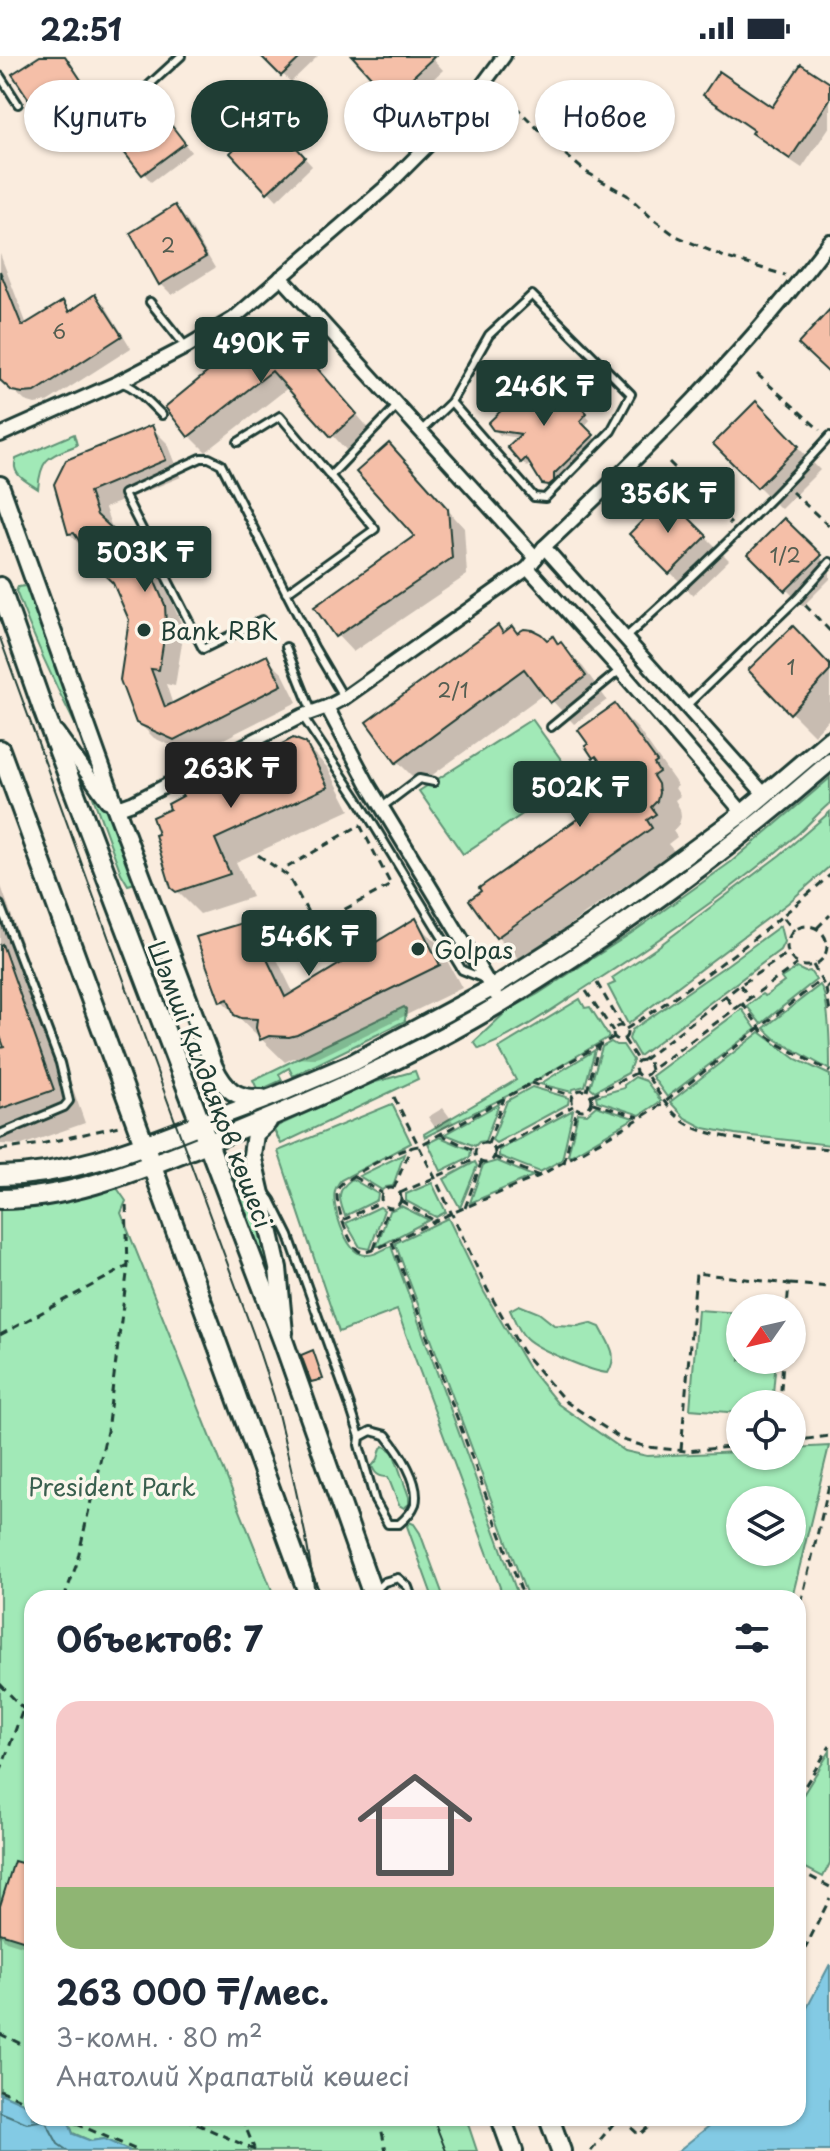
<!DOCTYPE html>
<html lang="ru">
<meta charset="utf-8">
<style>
:root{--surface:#fff;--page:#f2f2f3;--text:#1f2937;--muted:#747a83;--line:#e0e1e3;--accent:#1f3d34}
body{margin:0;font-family:"Playpen Sans",sans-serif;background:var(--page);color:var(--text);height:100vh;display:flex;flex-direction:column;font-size:30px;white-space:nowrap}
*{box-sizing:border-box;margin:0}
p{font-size:26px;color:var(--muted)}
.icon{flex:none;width:44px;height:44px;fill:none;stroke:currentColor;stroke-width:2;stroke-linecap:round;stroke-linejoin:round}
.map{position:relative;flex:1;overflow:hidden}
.side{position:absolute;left:24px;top:1534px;width:782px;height:536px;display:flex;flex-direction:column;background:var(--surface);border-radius:24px;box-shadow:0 2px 6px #0004}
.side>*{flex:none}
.banner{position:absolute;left:24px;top:24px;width:782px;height:72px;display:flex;gap:16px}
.needle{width:52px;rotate:236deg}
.tools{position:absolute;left:726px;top:1238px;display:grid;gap:16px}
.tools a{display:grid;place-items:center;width:80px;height:80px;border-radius:50%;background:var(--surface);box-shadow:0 2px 6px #0004;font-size:40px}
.price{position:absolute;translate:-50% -68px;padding:0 18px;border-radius:8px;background:var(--accent);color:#fff;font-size:26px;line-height:52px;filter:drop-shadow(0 2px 4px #0008)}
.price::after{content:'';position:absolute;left:50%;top:48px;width:24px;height:18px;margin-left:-12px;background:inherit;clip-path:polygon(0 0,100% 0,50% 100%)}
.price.active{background:#222;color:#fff}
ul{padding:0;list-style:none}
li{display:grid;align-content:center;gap:16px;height:424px;padding:0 32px}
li+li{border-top:2px solid var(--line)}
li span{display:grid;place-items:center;height:248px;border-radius:24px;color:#555}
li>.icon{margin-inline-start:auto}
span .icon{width:144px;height:144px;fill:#fffc;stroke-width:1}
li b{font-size:34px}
h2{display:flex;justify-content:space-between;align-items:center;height:96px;padding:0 32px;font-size:34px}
.tag{padding:0 28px;border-radius:36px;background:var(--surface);box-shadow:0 2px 6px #0004;font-size:28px;line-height:72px}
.tag.active{background:var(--accent);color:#fff}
.status{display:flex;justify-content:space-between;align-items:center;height:56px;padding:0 40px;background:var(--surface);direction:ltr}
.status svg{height:22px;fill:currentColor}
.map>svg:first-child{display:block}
.green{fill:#a1e9b7;stroke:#609376;stroke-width:2;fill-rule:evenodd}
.water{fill:#83cae4;stroke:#5b929e;stroke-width:2}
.shadow{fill:#0003}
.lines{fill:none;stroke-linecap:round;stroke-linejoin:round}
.shore{stroke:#47757a;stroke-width:2}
.building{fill:#f5bfa8;stroke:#1f3d34;stroke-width:2}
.service-casing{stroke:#1f3d34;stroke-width:12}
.minor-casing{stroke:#1f3d34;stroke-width:18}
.tertiary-casing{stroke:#1f3d34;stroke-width:22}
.secondary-casing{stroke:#1f3d34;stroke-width:24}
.path{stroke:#1f3d34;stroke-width:3;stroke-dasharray:8 6;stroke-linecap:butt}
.service{stroke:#fbf7ec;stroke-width:6}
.minor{stroke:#fbf7ec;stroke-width:12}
.tertiary{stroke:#fbf7ec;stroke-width:16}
.secondary{stroke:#fbf7ec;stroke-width:18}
.tram{stroke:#1f3d34;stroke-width:2}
.poi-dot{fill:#1f3d34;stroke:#fbf7ec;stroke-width:3}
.labels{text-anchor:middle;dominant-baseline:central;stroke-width:7;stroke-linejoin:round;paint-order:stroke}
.number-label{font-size:20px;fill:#545e51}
.poi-label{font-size:24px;fill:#1f3d34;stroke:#fbf7ec;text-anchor:start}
.street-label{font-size:24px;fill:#1f3d34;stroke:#fbf7ec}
.park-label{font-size:24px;fill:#395f4e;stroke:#fbf7ec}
</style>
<div class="status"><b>22:51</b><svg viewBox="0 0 49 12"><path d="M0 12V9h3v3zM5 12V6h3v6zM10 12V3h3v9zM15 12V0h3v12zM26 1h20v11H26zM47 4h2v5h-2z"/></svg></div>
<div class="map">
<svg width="830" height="2095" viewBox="0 0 830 2095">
<rect width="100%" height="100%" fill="#faecde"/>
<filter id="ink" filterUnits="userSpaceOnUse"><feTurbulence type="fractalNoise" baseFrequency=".0125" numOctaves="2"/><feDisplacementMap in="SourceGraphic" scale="16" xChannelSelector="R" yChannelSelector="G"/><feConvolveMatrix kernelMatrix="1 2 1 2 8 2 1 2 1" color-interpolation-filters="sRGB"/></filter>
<g filter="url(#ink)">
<g class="green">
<path d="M74 378 77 389C49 401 41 400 38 433 27 425 10 419 16 403Z"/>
<path d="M25 530 30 532 79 665 74 666C52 623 33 580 16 535L18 531Z"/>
<path d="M532 663 575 723 463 798 419 735Z"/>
<path d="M86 722 90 725 118 772 139 826 128 829 121 817Z"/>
<path d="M830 722V747C819 756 810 767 799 777 732 834 659 885 585 932 551 954 517 979 479 993L474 986 508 954 538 938 636 874 731 806Z"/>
<path d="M830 756V810L788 847 628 968 608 930 615 927 612 922 655 893 780 799Z"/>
<path d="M780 870 784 886 780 894 639 1000 629 983 632 974 724 911Z"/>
<path d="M797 912 805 916 810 915 816 924 761 968 747 950 762 938 765 940 784 926 781 922Z"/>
<path d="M820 929C830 943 830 994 830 1014L777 984 764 972Z"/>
<path d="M580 943 585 952 590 951 609 981 521 1033 425 1081 424 1078 516 1024 499 992Z"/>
<path d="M404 951 406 953 405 965 293 1020 289 1012 279 1018 282 1024 258 1035 253 1024Z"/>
<path d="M742 953 756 973 667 1041 652 1020Z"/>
<path d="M760 976 796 1003 830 1019V1089L735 1078 704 1072 685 1062 670 1046Z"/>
<path d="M611 986 616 989H623L633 1004 628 1017 595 1035 590 1031 602 991Z"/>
<path d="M595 994 585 1030 573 1033 572 1036 540 1028Z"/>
<path d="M415 1015 418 1023 281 1088 273 1072 372 1027Z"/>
<path d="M635 1021 646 1025 661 1045 640 1059 597 1045 596 1040 624 1032V1029Z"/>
<path d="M532 1031 569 1042 568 1048 496 1087 492 1084 507 1045Z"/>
<path d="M392 1048 411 1087 341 1124C339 1126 335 1133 335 1135 331 1150 346 1194 361 1198 371 1202 382 1194 391 1190L519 1542H504L397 1254 339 1276 278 1095Z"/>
<path d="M499 1048 485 1085 479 1086 475 1090 445 1078Z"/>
<path d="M596 1050 634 1062 570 1100 568 1099 578 1057 587 1058Z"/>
<path d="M573 1054 562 1104 540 1116 499 1100V1094Z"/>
<path d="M440 1081 471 1094 470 1101 441 1115 428 1087Z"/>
<path d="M404 1098 393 1130 386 1131 382 1134 359 1120Z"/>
<path d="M243 1102 250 1142 267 1197 270 1233 230 1107Z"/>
<path d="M497 1105 533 1120 470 1147 483 1109Z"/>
<path d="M475 1106 477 1110 460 1152 444 1123Z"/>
<path d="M352 1123 378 1138 377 1144 345 1160C339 1143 335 1135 352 1123Z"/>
<path d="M432 1127 446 1156 436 1161 406 1145V1138Z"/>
<path d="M117 1132 126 1145 121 1157 275 1542H32V2051L0 2037V1151L46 1148Z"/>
<path d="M401 1150 429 1164 380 1190H377L389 1155Z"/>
<path d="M380 1151 384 1154 370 1193 360 1191 346 1167Z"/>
<path d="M448 1162 484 1236 528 1311 558 1348 625 1395 647 1400 740 1396V1400H792V1392L829 1390 792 1542H528L395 1187ZM740 1444H792V1496H740Z"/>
<path d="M519 1249 539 1257 554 1269 578 1270 590 1267 600 1271C609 1289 619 1298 608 1317 592 1316 537 1293 526 1282 519 1276 514 1263 510 1254Z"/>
<path d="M698 1254 740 1257V1304H776L772 1348H740V1357L690 1353Z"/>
<path d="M384 1390 393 1396 409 1441V1448L404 1452 399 1449 388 1421C379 1421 375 1418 372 1410L378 1403 381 1392Z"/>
<path d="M409 1466 414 1468 420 1477 444 1542H433L407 1470Z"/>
<path d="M830 1695V1807L823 1821 798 1808V1747Z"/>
<path d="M58 2062H466L477 2095H130L104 2083 91 2085 73 2077 69 2067Z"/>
</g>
<g class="water">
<path d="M830 1908V2095H678L719 2062H798V1969Z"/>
<path d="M0 2037 32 2051V2062H58L69 2067 73 2078 91 2085 104 2083 130 2095H0Z"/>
</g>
<g class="shadow">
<path d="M44 0H66L96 45 53 73 45 65Z"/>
<path d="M263 0H318L291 26Z"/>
<path d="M354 0H430L443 14 403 51Z"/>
<path d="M830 30V70L802 112 766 88 755 76 716 50 705 39 773 53Z"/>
<path d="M160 55 191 96 151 126 112 77Z"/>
<path d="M276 70 312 110 277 144 232 97Z"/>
<path d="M175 152 186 163 215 212 172 239 161 228Z"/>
<path d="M0 198 27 269 63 248 71 256 95 240 106 251 131 292 47 346 35 348 25 345 0 322Z"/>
<path d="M308 302 372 376 348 396 289 331 206 396 189 379 168 352Z"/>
<path d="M564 336 590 364 584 371 597 385 558 423V430L555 433 550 432 544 427 532 406 527 411 509 391 520 382 500 379 494 373 552 339Z"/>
<path d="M756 348 820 414 781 453 716 388Z"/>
<path d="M152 372 168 388 181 421 105 452 113 475 156 516 165 530 181 567 182 587 175 630 166 628 173 649 266 602 283 618 297 646 192 699 154 682 137 665 131 564 116 528 69 477 56 428Z"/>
<path d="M405 406 464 472 467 519 353 596 337 579 417 481Z"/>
<path d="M667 442 729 504 693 539 632 478Z"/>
<path d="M784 464 830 511V523L803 550 751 498Z"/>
<path d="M517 578 561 589 583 611 607 644 574 668 545 637 420 728 398 706 504 579Z"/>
<path d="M830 610V662L814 679 791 656Z"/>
<path d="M615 650 638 673 678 730 675 732 680 740 675 744 680 753 681 761 679 768 673 775 677 781 668 788 674 795 520 904 497 881 622 733 588 690Z"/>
<path d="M304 688 328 712 350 754 236 806 252 841 200 858 173 831 157 780Z"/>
<path d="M0 827 85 1067 22 1089 0 1088V994L6 992 0 975Z"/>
<path d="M415 865 438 888 462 932 320 1001 313 1003 293 1002 285 1006 222 945 248 868 271 891 294 938Z"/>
<path d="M443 1052 454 1067 438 1076 428 1061Z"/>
<path d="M32 1812V1893L6 1885 0 1879V1857Z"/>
</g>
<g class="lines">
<path class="shore" d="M0 2056 27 2067 45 2064 58 2088 68 2095"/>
</g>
<g class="building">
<path d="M40 0H65L89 36 44 66 12 18Z"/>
<path d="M261 0H302L281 20Z"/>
<path d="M352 0H435L390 42Z"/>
<path d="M801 8 830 27V43L790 103 752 77 754 74 703 39 719 15 772 51Z"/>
<path d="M152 44 185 87 142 119 109 77Z"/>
<path d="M268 60 305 101 267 137 230 97Z"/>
<path d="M175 149 206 201 159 229 130 177Z"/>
<path d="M0 215 22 270 63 245 69 256 95 238 122 280 35 336 23 337 12 335 0 324Z"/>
<path d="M830 253V318L798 288Z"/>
<path d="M253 279 292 283 357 358 331 381 272 315 188 381 165 351Z"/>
<path d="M536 321 552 337 560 328 587 357 580 365 594 379 554 418V425L549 429 542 428 526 402 521 407 507 391 521 378 493 374 488 367Z"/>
<path d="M756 345 799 390 757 432 713 388Z"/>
<path d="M152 369 166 404 89 436 97 459 140 498 149 512 165 549 166 570 159 614 151 613 165 651 267 599 282 629 174 684 136 667 120 624 129 564 113 527 81 497 85 493 74 477 68 478 54 428 66 404Z"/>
<path d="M389 387 448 453 452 502 335 581 314 551 414 480 356 416Z"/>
<path d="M667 440 707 480 669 518 629 478Z"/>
<path d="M784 462 822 499 785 535 748 498Z"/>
<path d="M498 569 503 577 512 570 517 577 524 573 533 574 541 578 547 584 553 580 558 588 561 586 586 620 550 647 524 613 396 707 366 666Z"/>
<path d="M793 570 830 609V615L790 658 748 614Z"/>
<path d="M615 648 657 706 654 708 659 716 653 720 658 728 659 737 657 745 651 751 656 758 647 764 652 772 496 882 469 844 481 835 479 832 620 733 596 700 593 702 585 690 588 688 578 674Z"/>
<path d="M293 682 306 687 328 731 215 783 230 818 176 836 171 832 155 779 158 778 152 761 170 753 168 748 183 740 180 736 252 704Z"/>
<path d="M416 862 440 909 297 979 289 981 269 980 260 984 256 972 257 963 241 962 234 959 228 943 220 946 196 881 249 865 285 941Z"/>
<path d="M2 888 54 1034 0 1053V992L4 991 0 980V889Z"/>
<path d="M313 1294 323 1323 311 1326 301 1299Z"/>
<path d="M14 1805 32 1810V1887L0 1877V1850Z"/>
</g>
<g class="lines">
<defs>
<g id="service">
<path d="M0 20 18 48"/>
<path d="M146 32 181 0"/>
<path d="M150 246 186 291"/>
<path d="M122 327C137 331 150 348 162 359"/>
<path d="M421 375 451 346 489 279 532 239 631 338 611 375 545 442 534 441 451 346"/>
<path d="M238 386 280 360 375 473 286 537"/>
<path d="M330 420 398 349"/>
<path d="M262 564 203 593 124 438 201 402H209L221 408 314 591 344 642"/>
<path d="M624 583C696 518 765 452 830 380"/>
<path d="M286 591 312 656"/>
<path d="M686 650 798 542 830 506"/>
<path d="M303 661 358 743 462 914 482 922"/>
<path d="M551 671 620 614"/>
<path d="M382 751 419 723 434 726"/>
<path d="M0 849 60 1007 69 1045 64 1051 0 1078"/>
<path d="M265 1136 271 1144 289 1180 350 1350 360 1381 359 1389 375 1445 388 1468H399C405 1463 412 1456 415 1448 421 1427 399 1395 386 1379L371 1375 360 1381"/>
<path d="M375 1532H378L384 1526 398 1522 408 1531 412 1542"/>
</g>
<g id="minor">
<path d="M281 221 536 502"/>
<path d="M0 379 117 327 186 291 233 263 386 131 431 86 481 31 504 0"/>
<path d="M544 491 765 739"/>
<path d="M528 512 620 614 743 757"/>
<path d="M327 651 369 730 495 938"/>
<path d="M57 676 107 745 121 751 132 747 302 660 327 651 344 642 528 512 544 491C646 395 745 297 830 185"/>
</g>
<g id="tertiary">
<path d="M0 429 115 750 214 1011C225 1034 236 1043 262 1042"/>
<path d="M268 1066 255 1078 252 1099 278 1212 284 1277"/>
<path d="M200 1068 272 1041 354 1006 492 932 592 868 743 757 830 683"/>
<path d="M207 1087C308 1047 409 1003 503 946 618 876 728 795 830 706"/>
</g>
<g id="secondary">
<path d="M0 531 44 656 284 1287 374 1542"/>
<path d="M0 694 310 1542"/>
<path d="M0 1120C74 1118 132 1094 200 1068"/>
<path d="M0 1143C73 1143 140 1113 207 1087"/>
<path d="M501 2062 513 2095"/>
<path d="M549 2062 561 2095"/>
</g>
</defs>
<use href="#service" class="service-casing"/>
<use href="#minor" class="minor-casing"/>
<use href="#tertiary" class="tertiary-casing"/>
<use href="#secondary" class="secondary-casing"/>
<g class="path">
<path d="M493 35 507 39 515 50 554 89 586 116 627 139 653 163 676 180 727 202 785 219"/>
<path d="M757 318 820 374"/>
<path d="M669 406 731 468"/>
<path d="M792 436 830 471"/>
<path d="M805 549 830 575"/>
<path d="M258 799 288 820 315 869 391 829 360 769 281 815"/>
<path d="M784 862 794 875"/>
<circle cx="807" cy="890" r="20"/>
<path d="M817 872 830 859"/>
<path d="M299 891 315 869"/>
<path d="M813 909 826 933 830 929"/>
<path d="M597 927 622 970"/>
<path d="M740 929 750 942"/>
<path d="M826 933 830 956"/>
<path d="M586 935 613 975"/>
<path d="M726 941 735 953"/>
<path d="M742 947 764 977 779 988 830 1016"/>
<circle cx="620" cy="977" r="7"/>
<path d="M626 973C698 927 766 876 830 819"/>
<path d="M614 981 419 1090C399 1092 358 1116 341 1128 338 1133 337 1133 337 1140 337 1152 349 1189 359 1195 366 1198 372 1194 378 1192L452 1157 539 1120 637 1064 665 1046 821 924"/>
<path d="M624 983 638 1005"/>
<path d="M643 1004 740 929 788 897"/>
<path d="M651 1014 649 1006C625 996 636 1035 651 1014L797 908"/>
<path d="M648 1021C658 1036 668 1054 683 1065 708 1085 795 1090 830 1093"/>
<path d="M531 1027 573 1040"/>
<circle cx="582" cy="1044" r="10"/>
<path d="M587 1035 599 989"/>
<path d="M592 1039 636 1017"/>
<path d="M394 1041 435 1122 487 1233 522 1295 565 1345 623 1384 647 1391 686 1395 740 1390"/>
<path d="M593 1047 639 1061"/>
<path d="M440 1078 475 1095"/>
<circle cx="485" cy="1097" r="10"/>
<path d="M488 1088 504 1042"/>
<path d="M0 1094 41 1088 119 1070"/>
<path d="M495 1094 573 1050"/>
<path d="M494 1101 539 1120"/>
<path d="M564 1107 577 1053"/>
<path d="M354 1121 382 1137"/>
<circle cx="391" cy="1142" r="10"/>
<path d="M394 1132 411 1091"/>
<path d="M400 1137 476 1103"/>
<path d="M401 1145 435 1165"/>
<path d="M465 1152 481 1107"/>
<path d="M343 1164 381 1146"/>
<path d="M392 1186 524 1542"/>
<path d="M374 1193 388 1152"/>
<path d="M790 1228 830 1231"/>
<path d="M0 1279 128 1210"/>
<path d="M780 1348 783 1304"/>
<path d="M792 1385 830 1380"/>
<path d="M681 1394 696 1217 789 1228 787 1252"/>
<path d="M64 1542 76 1510 107 1375 128 1210 126 1145"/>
<path d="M798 1560 830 1425"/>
<path d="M0 1628 32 1662"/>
<path d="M0 1716 32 1629"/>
<path d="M798 1741 830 1690"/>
<path d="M798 1814 830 1831"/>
<path d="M798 1907 830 1842"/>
<path d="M0 1978 32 1993"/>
<path d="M0 2034 32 2048"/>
<path d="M63 2062 139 2095"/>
<path d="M184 2062 257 2095"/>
<path d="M242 2062 254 2092"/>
<path d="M379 2062 386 2095"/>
<path d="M621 2062 639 2079 659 2062"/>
<path d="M591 2095 618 2062"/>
</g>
<use href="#service" class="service"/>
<use href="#minor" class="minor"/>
<use href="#tertiary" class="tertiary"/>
<use href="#secondary" class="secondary"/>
<g class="tram">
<path d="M0 582 164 1035 253 1277 274 1341 291 1412 305 1477 316 1542"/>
<path d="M433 2062 446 2095"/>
</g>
</g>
</g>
<g class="poi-dot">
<circle cx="144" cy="574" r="8"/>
<circle cx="418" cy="893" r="8"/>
</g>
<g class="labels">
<g class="number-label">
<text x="168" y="189">2</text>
<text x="59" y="275">6</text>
<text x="785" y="499">1/2</text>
<text x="791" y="611">1</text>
<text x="453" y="634">2/1</text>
</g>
<g class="poi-label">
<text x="160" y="574">Bank RBK</text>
<text x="434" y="893">Golpas</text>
</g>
<g class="street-label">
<text transform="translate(211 1028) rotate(69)">Шәмші Қалдаяқов көшесі</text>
</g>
<g class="park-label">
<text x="112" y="1430">President Park</text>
</g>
</g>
</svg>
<div class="tools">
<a><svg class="needle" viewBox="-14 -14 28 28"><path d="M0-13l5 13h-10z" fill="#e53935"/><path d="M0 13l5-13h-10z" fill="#747a83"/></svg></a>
<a><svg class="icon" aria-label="locate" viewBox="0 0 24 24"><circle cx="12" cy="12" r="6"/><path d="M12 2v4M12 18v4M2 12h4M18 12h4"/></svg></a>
<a><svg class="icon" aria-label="layers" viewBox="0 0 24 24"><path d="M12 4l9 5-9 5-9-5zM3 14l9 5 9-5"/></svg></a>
</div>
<b class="price" style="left:261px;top:329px">490K ₸</b>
<b class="price" style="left:544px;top:372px">246K ₸</b>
<b class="price" style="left:668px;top:479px">356K ₸</b>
<b class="price" style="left:145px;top:538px">503K ₸</b>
<b class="price active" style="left:231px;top:754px">263K ₸</b>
<b class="price" style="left:580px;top:773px">502K ₸</b>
<b class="price" style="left:309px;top:922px">546K ₸</b>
<div class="banner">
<a class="tag">Купить</a>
<a class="tag active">Снять</a>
<a class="tag">Фильтры</a>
<a class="tag">Новое</a>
</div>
<section class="side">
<h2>Объектов: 7<svg class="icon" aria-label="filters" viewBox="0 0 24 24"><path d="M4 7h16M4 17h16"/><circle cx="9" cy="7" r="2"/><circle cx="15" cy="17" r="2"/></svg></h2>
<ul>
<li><span style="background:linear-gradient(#f6c9c9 75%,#8fb573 0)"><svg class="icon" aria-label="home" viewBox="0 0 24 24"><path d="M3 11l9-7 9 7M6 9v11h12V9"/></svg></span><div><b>263 000 ₸/мес.</b><p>3-комн. · 80 m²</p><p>Анатолий Храпатый көшесі</p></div></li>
</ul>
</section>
</div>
